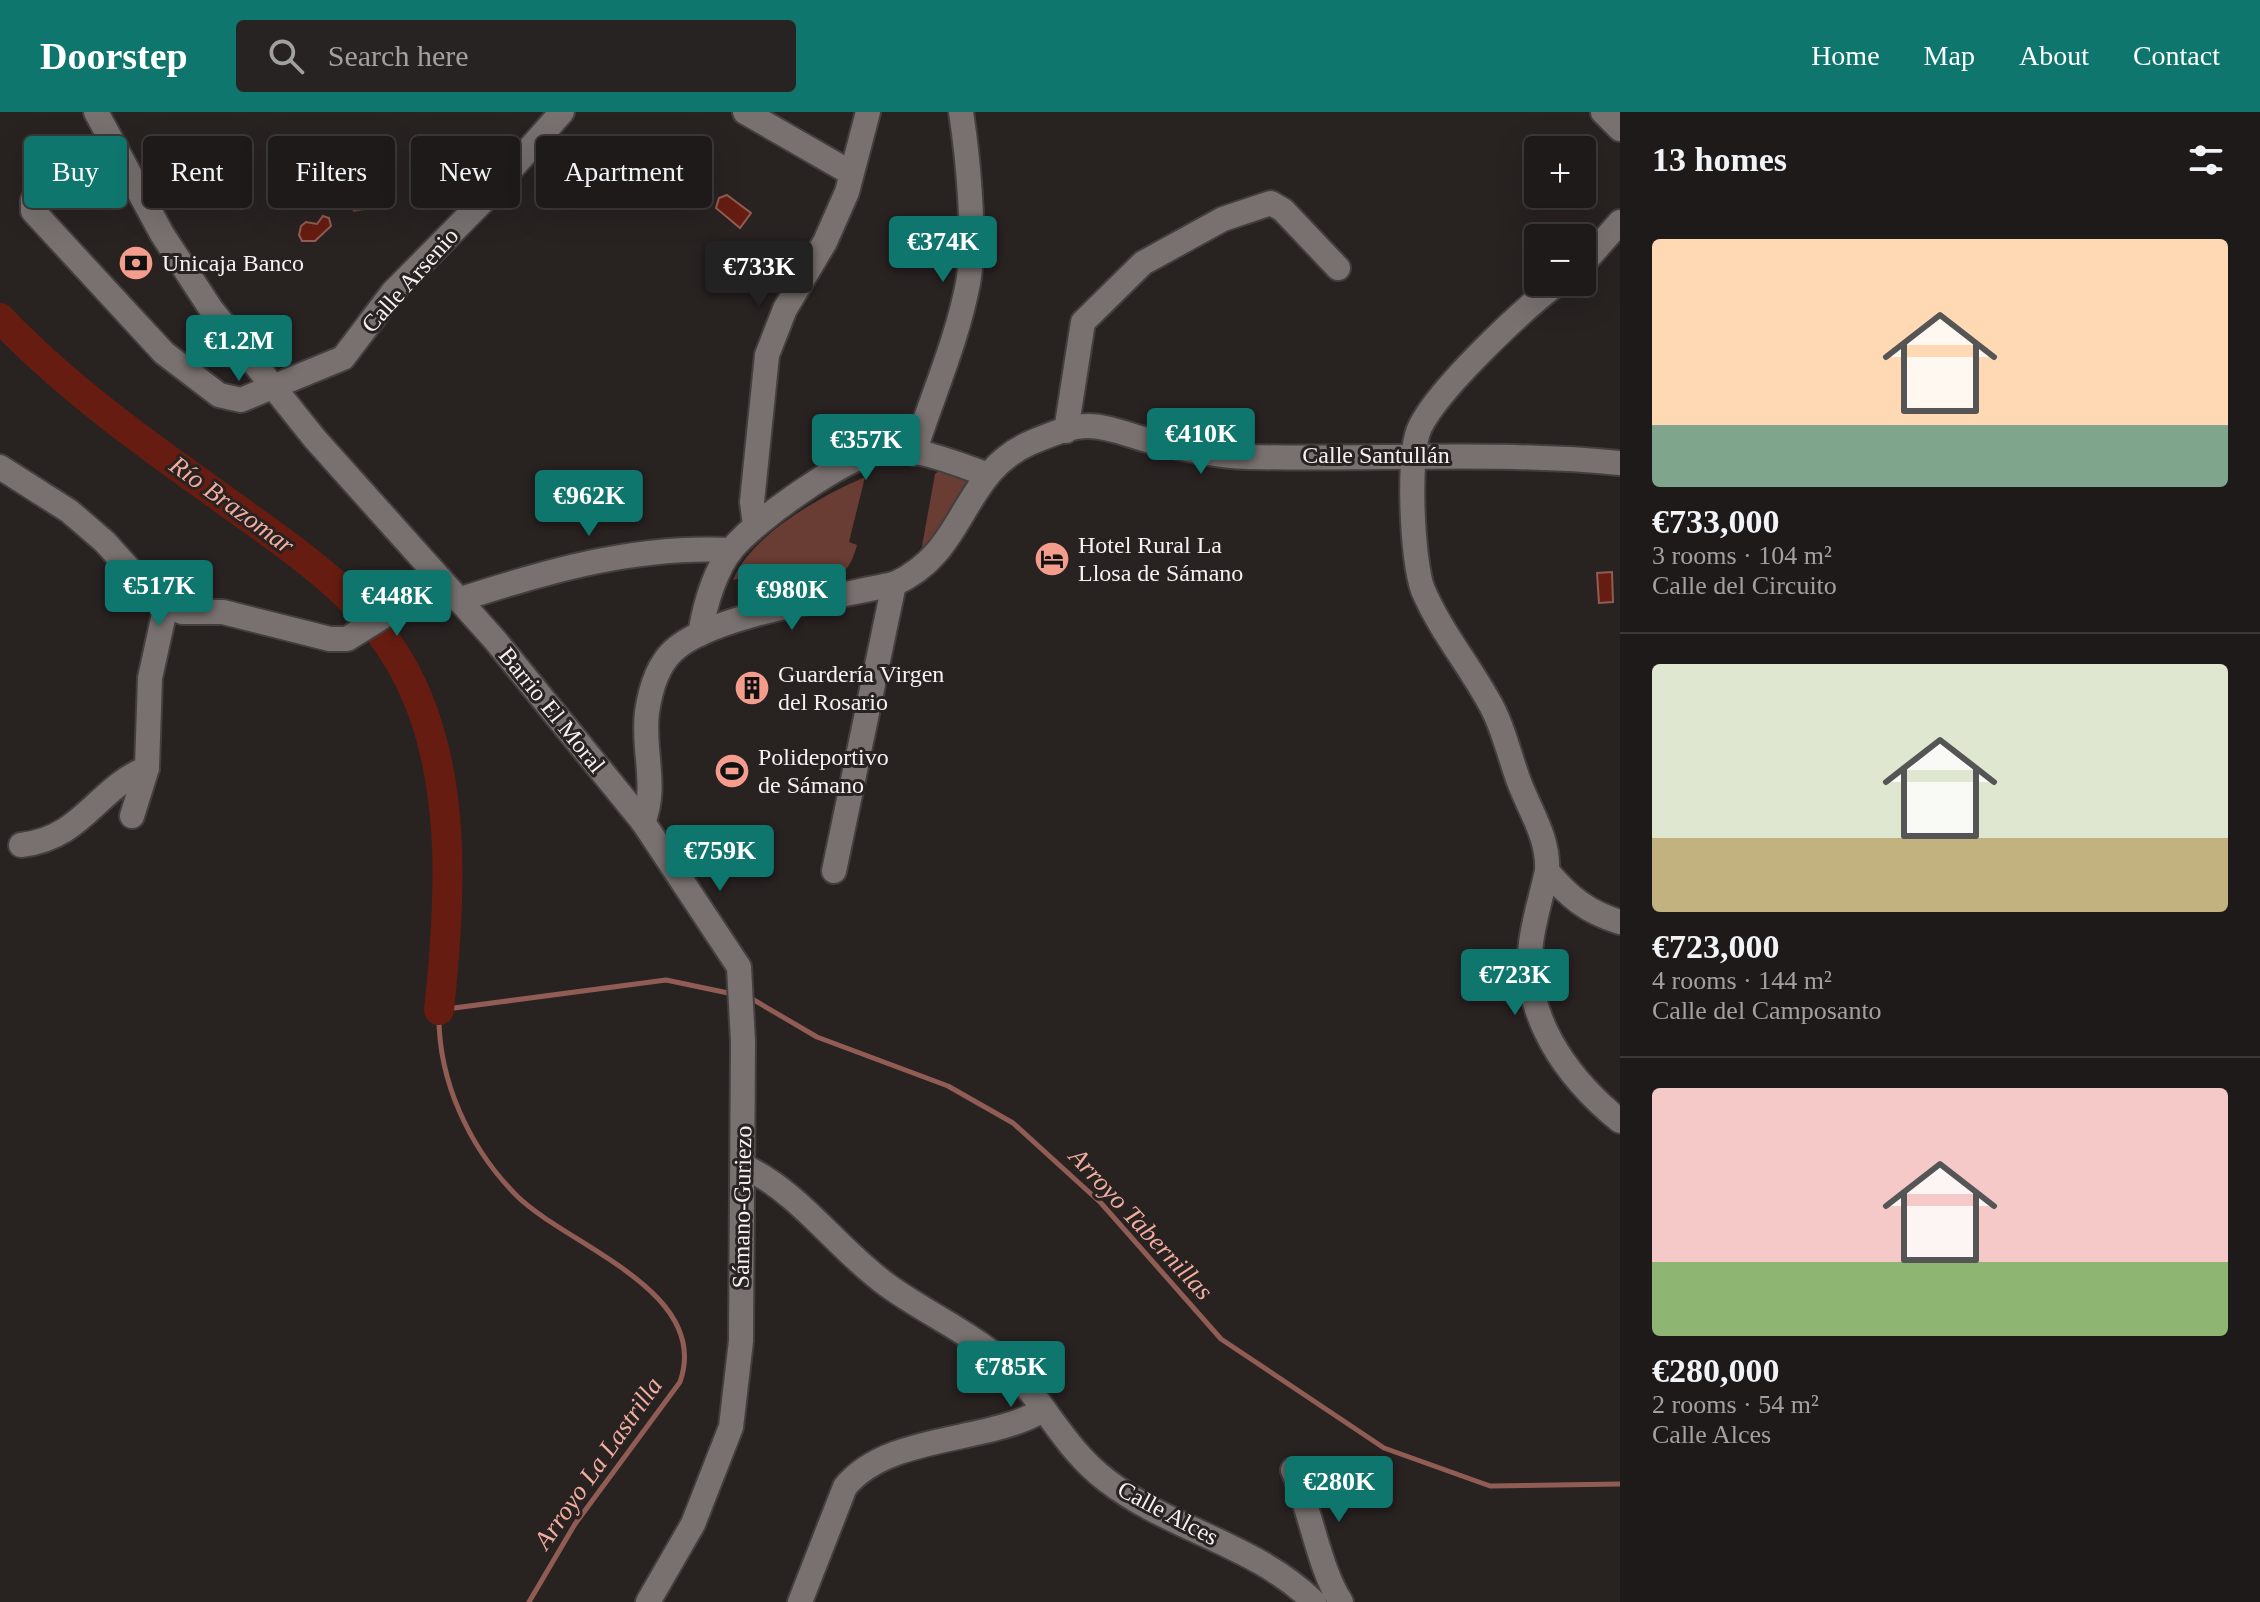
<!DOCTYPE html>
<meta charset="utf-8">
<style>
:root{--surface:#1e1a19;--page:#262322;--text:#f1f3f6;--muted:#a1a1a2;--line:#3c3838;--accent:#0f766e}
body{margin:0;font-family:"Times New Roman",serif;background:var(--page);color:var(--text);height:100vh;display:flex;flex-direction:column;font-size:30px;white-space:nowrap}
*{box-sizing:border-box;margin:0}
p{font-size:26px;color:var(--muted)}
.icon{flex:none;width:44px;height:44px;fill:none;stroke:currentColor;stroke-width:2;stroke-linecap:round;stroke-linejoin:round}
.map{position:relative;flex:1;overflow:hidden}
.details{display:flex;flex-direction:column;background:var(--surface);width:640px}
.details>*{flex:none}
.top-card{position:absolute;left:24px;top:24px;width:760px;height:72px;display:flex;gap:16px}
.fabs{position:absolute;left:1524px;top:24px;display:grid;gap:16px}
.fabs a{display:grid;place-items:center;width:72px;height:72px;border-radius:8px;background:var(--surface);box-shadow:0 8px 32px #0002,0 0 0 2px var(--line);font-size:40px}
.price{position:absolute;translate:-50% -68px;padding:0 18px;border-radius:8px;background:var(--accent);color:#fff;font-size:26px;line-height:52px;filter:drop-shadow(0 2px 4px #0008)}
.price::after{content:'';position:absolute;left:50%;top:48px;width:24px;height:18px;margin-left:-12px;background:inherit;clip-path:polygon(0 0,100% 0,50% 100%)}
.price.current{background:#222;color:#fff}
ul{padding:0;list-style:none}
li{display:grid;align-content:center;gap:16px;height:424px;padding:0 32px}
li+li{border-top:2px solid var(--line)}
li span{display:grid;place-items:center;height:248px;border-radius:8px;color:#555}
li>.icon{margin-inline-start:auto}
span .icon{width:144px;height:144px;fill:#fffc;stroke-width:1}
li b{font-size:34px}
h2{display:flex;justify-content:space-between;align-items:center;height:96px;padding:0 32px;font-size:34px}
.pill{padding:0 28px;border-radius:8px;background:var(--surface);box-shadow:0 8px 32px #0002,0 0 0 2px var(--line);font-size:28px;line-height:72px}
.pill.current{background:var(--accent);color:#fff}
header{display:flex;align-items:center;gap:48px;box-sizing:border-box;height:112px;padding:0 40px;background:var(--accent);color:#fff}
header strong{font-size:38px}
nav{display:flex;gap:44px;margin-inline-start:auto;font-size:28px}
.search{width:560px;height:72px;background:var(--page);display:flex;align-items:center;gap:20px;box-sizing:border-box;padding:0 28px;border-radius:8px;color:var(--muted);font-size:30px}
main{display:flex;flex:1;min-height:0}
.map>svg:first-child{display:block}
.green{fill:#693c34}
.water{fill:#661c11;stroke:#915c54;stroke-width:2}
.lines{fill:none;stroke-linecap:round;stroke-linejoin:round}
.stream{stroke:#915c54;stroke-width:5}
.river{stroke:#661c11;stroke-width:30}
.minor-casing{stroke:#433f3e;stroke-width:28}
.minor{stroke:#78716f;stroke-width:24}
.labels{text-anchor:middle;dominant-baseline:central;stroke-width:6;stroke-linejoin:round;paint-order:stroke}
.poi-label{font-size:24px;fill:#f6f2f1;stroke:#282221;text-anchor:start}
.street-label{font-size:24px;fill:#f6f2f1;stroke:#282221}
.water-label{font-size:26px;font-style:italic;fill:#f2ada0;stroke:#282221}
</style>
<header>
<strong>Doorstep</strong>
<div class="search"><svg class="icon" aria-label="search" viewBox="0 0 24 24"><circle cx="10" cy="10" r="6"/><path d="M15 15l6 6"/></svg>Search here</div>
<nav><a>Home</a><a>Map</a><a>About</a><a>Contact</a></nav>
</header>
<main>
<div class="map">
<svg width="1620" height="1490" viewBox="0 0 1620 1490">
<rect width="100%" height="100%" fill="#282221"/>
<g class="green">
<path d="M370 47 378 96 353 100 345 51Z"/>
<path d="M939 359 965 365 967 369 932 436 925 440 922 434 935 362Z"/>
<path d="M865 365 849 430 857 433C847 471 829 469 795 476L789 454 733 468C752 422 821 384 865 365Z"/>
</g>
<g class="water">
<path d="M727 83 751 101 740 116 716 96 719 86Z"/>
<path d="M323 104 329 106 331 114 315 129H302L299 123 301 114 306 110 317 112Z"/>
<path d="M1612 460 1613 490 1599 491 1597 461Z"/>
</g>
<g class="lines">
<g class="stream">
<path d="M747 884 817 925 948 974 1013 1011 1101 1091 1221 1227 1384 1336 1490 1374 1620 1372"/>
<path d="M529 1490 575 1412 680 1270C712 1179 568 1134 517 1084 469 1036 437 967 439 898L666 868 733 882"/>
</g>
<path class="river" d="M0 206C65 274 140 328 216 382 284 432 359 477 402 554 459 655 451 787 439 898"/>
<defs>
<g id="minor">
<path d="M96 0 162 122 211 197 315 327 495 528 643 710 739 855 743 930 741 1229 731 1315 693 1412 648 1490"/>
<path d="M745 0 851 61"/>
<path d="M1603 0 1620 17"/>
<path d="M118 46 40 77 33 88V99L164 241 219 283 241 288 343 246 393 180 482 90 562 0"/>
<path d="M1582 153 1620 110"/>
<path d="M1559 170C1523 197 1439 276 1420 315 1407 341 1412 450 1423 478 1440 518 1467 550 1488 588 1502 611 1509 642 1518 667 1529 698 1549 725 1547 759 1569 785 1587 800 1620 810"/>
<path d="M1066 319 1083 210 1143 151 1223 107 1271 91 1283 98 1338 156"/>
<path d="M914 341C932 285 957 229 968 171 976 128 968 45 961 0"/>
<path d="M0 355 69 399 105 430 159 490 182 500H223L330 527H347L440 469"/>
<path d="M755 413 752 390 767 243 785 197 825 130 847 80 868 0"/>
<path d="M458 488C547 459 636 433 731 438"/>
<path d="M700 522C705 493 714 460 732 437 756 408 843 346 879 339 914 333 954 351 986 362"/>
<path d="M132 704 147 656 150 566 166 493"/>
<path d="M643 710C658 675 642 637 647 600 650 580 657 554 673 539 710 503 841 484 894 472 967 440 960 362 1030 331 1047 324 1069 314 1088 314 1107 314 1129 323 1147 328 1180 336 1215 344 1249 345 1373 348 1496 339 1620 351"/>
<path d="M21 733C83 726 96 677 147 656"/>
<path d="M834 759 894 472"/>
<path d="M1547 759C1542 782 1534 807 1531 831 1521 903 1567 966 1620 1009"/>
<path d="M743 1054C800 1080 836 1136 887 1173 931 1205 984 1226 1020 1267 1050 1301 1069 1340 1106 1368 1170 1418 1255 1432 1314 1490"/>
<path d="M1293 1358C1310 1397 1320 1459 1341 1490"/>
<path d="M800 1490 845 1375C887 1322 988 1331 1041 1299"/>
</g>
</defs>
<use href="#minor" class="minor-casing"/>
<use href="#minor" class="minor"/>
</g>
<defs>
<symbol id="bank-disc" viewBox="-11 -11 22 22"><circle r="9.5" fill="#f49d8d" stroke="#282221"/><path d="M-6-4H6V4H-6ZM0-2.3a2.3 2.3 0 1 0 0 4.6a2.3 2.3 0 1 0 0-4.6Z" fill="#111"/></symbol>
<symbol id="hotel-disc" viewBox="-11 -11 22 22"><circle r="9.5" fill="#f49d8d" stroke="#282221"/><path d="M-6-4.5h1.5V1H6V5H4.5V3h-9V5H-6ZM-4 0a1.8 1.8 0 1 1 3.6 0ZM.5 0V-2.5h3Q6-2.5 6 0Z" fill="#111"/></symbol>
<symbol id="building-disc" viewBox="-11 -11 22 22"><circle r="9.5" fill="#f49d8d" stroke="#282221"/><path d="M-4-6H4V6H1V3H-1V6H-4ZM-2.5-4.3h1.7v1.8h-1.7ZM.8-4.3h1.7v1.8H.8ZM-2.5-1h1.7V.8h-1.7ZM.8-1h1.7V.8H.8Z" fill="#111"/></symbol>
<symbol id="stadium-disc" viewBox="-11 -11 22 22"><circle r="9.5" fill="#f49d8d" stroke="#282221"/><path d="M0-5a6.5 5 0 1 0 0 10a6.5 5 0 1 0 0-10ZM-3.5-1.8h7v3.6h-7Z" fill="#111"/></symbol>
</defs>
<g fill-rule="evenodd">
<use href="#bank-disc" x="116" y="131" width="40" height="40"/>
<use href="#hotel-disc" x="1032" y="427" width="40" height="40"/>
<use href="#building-disc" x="732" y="556" width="40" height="40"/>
<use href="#stadium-disc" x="712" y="639" width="40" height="40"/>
</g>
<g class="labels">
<g class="poi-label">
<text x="162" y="151">Unicaja Banco</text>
<text x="1078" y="433">Hotel Rural La<tspan x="1078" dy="28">Llosa de Sámano</tspan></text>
<text x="778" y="562">Guardería Virgen<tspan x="778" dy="28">del Rosario</tspan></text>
<text x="758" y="645">Polideportivo<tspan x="758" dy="28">de Sámano</tspan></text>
</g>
<g class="street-label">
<text transform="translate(410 168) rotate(-48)">Calle Arsenio</text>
<text x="1376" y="343">Calle Santullán</text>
<text transform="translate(552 598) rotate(51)">Barrio El Moral</text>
<text transform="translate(742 1095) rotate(-89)">Sámano-Guriezo</text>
<text transform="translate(1168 1401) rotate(28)">Calle Alces</text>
</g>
<g class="water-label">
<text transform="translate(232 393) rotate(36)">Río Brazomar</text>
<text transform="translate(1141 1112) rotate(47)">Arroyo Tabernillas</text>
<text transform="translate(598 1351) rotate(-55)">Arroyo La Lastrilla</text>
</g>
</g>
</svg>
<div class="fabs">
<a>+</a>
<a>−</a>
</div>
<b class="price" style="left:943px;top:172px">€374K</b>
<b class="price current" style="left:759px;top:197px">€733K</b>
<b class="price" style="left:239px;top:271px">€1.2M</b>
<b class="price" style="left:1201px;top:364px">€410K</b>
<b class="price" style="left:866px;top:370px">€357K</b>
<b class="price" style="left:589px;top:426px">€962K</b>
<b class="price" style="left:159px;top:516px">€517K</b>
<b class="price" style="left:792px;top:520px">€980K</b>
<b class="price" style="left:397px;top:526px">€448K</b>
<b class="price" style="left:720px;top:781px">€759K</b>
<b class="price" style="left:1515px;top:905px">€723K</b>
<b class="price" style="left:1011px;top:1297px">€785K</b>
<b class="price" style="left:1339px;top:1412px">€280K</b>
<div class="top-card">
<a class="pill current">Buy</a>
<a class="pill">Rent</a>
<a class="pill">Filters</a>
<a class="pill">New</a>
<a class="pill">Apartment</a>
</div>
</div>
<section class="details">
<h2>13 homes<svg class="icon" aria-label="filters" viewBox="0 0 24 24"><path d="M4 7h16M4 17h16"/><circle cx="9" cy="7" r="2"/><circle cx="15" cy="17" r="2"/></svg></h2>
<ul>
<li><span style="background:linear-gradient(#ffd9b3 75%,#7fa58c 0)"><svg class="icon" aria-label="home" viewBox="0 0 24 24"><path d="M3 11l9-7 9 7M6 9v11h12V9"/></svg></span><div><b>€733,000</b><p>3 rooms · 104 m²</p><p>Calle del Circuito</p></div></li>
<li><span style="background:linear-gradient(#dfe7d0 70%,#c2b280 0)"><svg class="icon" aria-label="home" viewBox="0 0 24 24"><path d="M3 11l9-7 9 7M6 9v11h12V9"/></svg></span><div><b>€723,000</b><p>4 rooms · 144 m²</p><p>Calle del Camposanto</p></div></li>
<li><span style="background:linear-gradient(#f6c9c9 70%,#8fb573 0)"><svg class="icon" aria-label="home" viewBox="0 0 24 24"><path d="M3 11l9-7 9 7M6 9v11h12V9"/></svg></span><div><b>€280,000</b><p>2 rooms · 54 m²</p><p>Calle Alces</p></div></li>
</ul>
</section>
</main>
